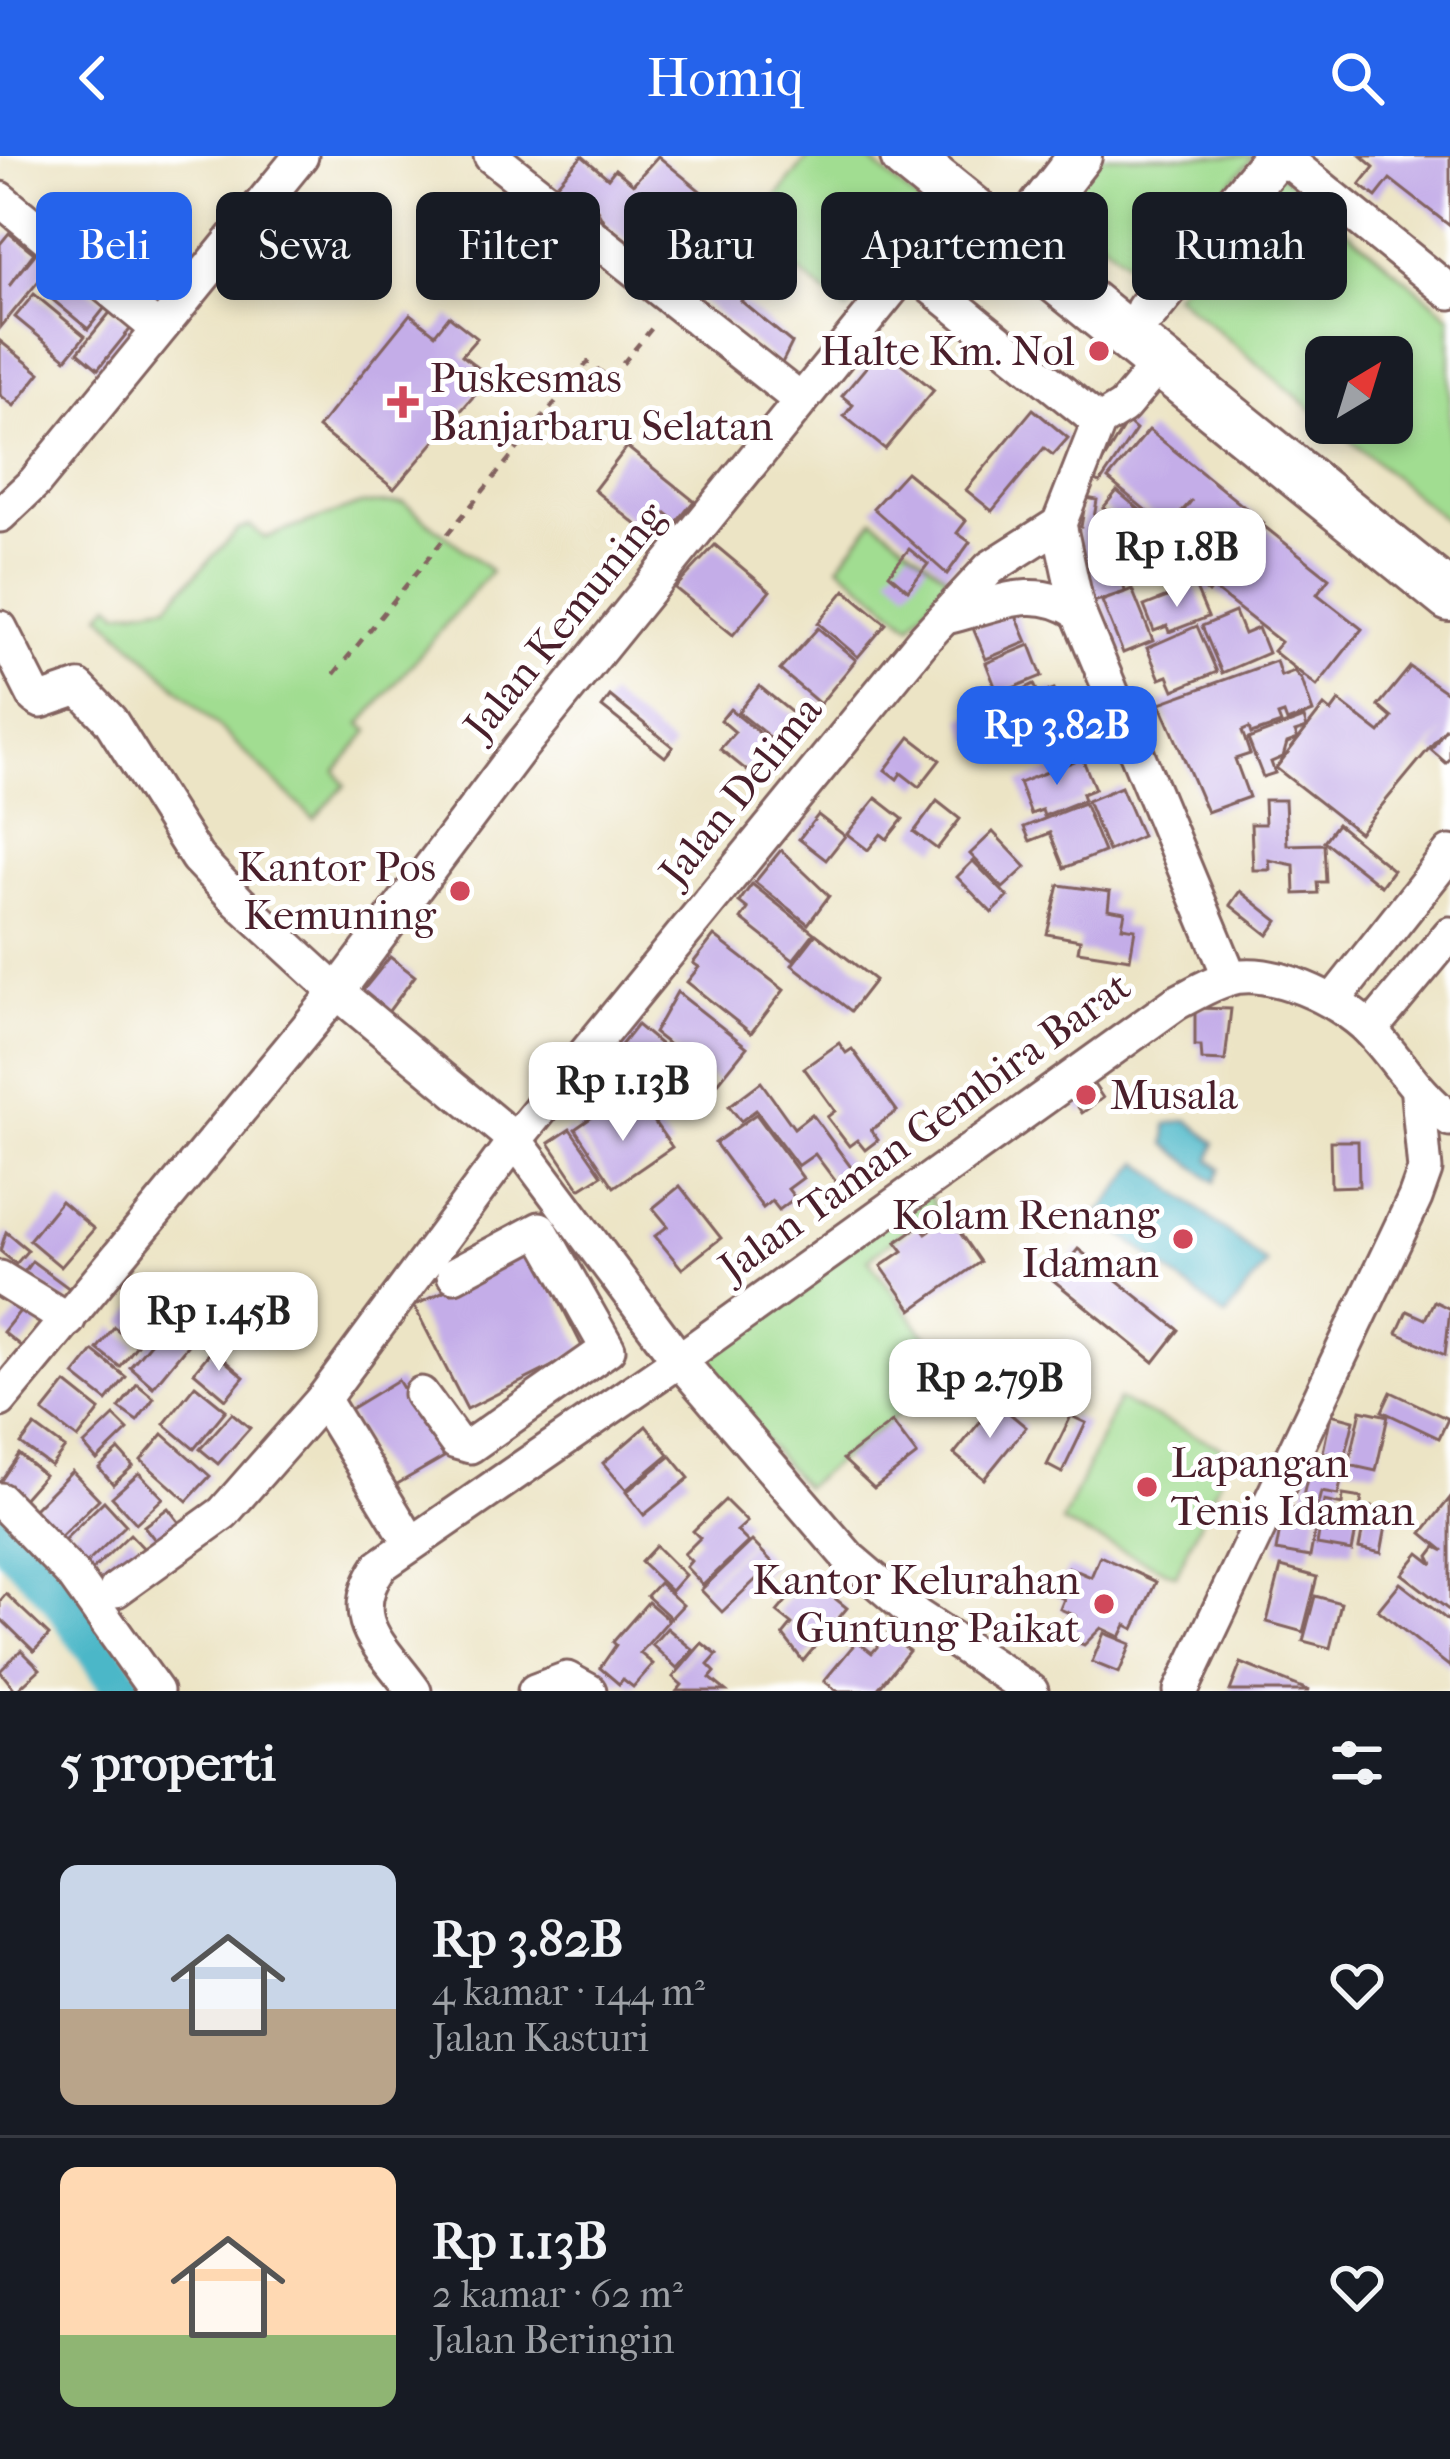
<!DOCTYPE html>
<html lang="id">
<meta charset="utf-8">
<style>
:root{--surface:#171b24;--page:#242831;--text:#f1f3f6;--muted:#9ea1a6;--line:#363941;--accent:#2563eb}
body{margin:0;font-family:"IM FELL French Canon",serif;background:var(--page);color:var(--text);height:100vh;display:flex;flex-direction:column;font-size:45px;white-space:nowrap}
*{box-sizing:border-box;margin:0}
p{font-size:39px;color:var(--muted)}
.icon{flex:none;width:66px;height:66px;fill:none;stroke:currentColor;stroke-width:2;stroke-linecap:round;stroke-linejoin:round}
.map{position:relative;height:1535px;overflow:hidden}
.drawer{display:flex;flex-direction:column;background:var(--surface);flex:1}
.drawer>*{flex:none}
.banner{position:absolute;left:36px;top:36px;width:1380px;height:108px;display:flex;gap:24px}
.needle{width:78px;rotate:38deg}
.fabs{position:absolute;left:1305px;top:180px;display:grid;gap:24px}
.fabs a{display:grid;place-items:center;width:108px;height:108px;border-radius:18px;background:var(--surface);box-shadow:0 6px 18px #0003;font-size:60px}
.price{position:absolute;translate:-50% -102px;padding:0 27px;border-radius:24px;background:#fff;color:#222;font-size:39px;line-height:78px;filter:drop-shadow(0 3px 6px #0008)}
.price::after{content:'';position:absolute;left:50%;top:72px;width:36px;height:27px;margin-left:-18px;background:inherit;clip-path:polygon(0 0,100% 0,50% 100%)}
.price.current{background:var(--accent);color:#fff}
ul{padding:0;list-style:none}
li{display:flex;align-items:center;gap:36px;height:300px;padding:0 60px}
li+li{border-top:3px solid var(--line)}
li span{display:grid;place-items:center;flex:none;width:336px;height:240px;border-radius:18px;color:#555}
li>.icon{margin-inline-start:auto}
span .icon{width:144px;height:144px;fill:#fffc;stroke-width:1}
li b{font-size:51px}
h2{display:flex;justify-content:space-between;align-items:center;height:144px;padding:0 60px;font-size:51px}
.pill{padding:0 42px;border-radius:18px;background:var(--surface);box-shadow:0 6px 18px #0003;font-size:42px;line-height:108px}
.pill.current{background:var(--accent);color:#fff}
header{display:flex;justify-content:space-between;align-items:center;height:156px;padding:0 60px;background:var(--accent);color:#fff;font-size:54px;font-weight:600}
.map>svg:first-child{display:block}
.green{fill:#a1dd91;stroke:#767e5e;stroke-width:3}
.water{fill:#4cb7c8;stroke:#4b6b7a;stroke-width:3}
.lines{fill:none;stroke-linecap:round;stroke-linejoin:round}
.river{stroke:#4cb7c8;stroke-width:42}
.building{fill:#c4ade8}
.minor-casing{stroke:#836461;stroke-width:39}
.major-casing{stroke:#836461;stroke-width:48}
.highway-casing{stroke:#836461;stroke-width:54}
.path{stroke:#836461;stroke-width:4.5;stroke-dasharray:9 9;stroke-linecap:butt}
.minor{stroke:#fff;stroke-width:33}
.major{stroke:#fff;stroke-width:42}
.highway{stroke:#fff;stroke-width:48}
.poi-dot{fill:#d1495b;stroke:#fff;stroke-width:4.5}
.labels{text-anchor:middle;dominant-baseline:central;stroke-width:10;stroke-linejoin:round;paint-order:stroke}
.poi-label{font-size:42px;fill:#4a1f2b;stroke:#fff;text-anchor:end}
.street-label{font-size:42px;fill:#4a1f2b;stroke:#fff}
</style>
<header><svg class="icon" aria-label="back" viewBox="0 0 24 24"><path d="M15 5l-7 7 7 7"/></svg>Homiq<svg class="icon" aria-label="search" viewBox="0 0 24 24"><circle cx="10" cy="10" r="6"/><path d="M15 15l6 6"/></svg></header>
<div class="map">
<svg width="1450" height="1535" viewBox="0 0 1450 1535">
<rect width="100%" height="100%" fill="#fff"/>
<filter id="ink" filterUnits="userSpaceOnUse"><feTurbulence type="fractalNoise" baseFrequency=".00833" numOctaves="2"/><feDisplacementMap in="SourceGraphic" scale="24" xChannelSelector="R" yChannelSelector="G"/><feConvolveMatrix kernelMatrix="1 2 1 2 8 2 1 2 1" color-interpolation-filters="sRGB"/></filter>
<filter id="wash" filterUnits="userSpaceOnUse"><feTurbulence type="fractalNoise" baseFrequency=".004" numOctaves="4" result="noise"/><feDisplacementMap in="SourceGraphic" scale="48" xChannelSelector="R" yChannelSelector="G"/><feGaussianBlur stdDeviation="2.7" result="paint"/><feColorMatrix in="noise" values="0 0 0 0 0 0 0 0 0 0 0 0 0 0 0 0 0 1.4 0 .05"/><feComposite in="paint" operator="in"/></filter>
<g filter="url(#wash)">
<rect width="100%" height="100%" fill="#ece4c5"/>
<g class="green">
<path d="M809 0H865L922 49 917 68 847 155 750 75Z"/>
<path d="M1094 0H1254L1150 125 1056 46Z"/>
<path d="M1276 15 1450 160V368L1329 267H1392V201H1326V265L1174 138Z"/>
<path d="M404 347 491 415 361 568 369 575 336 615 345 629 314 663 101 458 111 447 119 456 168 448 238 374 250 370 265 382 361 348Z"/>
<path d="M874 363 949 422 911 469 839 409Z"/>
<path d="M924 1032 936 1050 868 1103 953 1216 804 1331 696 1203Z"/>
<path d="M1118 1244 1232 1296 1176 1419 1062 1367Z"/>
</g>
<g class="water">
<path d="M1188 964 1215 987 1210 1004 1221 1013 1215 1026 1166 988 1167 968Z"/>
<path d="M1140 1006 1267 1108 1225 1161 1098 1059Z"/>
</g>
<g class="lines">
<path class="river" d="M0 1376 58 1437 125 1535"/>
</g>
<g id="blocks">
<g class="building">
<path d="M582 0 608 22 615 13 633 28 658 0 749 75 701 136 725 111 751 133 741 145 792 187 781 209 604 66 591 43 586 49 556 29Z"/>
<path d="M1361 0H1450V70L1390 23 1376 41 1360 29 1374 11Z"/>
<path d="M9 77 34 97 9 130 40 92 55 105 0 172V88Z"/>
<path d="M73 121 107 149 88 173 53 144Z"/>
<path d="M34 138 85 180 66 203 15 161Z"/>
<path d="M112 154 132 171 98 213 78 196Z"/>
<path d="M410 158 435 178 449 160 477 182 462 199 490 221 394 333 318 272Z"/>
<path d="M0 185 40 217 14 250 0 239Z"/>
<path d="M882 192 934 234 885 293 844 260 853 249 842 240Z"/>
<path d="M1033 253 1068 282 1053 299 1044 292 992 355 966 334Z"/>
<path d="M1127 266 1136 274 1100 327 1092 323Z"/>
<path d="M1149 274 1264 367 1208 437 1165 403 1150 420 1139 411 1192 344 1167 372 1108 323Z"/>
<path d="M627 291 694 345 677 366 666 357 649 379 594 334Z"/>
<path d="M906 316 966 365 957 377 970 386 947 418 873 352Z"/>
<path d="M1117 335 1165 375 1151 391 1103 352Z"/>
<path d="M1086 342 1097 344 1094 362 1110 360 1125 436 1132 433 1153 485 1123 497 1102 445 1125 436 1090 447 1076 370 1081 371Z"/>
<path d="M1265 371 1329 422 1317 438 1362 473 1317 530 1273 495 1281 486 1215 434Z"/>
<path d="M715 389 770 435 733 479 675 432Z"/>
<path d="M909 393 928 408 908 434 889 418Z"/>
<path d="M1195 430 1208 461 1169 476 1167 470 1154 475 1144 450Z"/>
<path d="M845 434 886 468 858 501 818 467Z"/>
<path d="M1014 455 1027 486 986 503 973 472Z"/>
<path d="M1235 456 1244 478 1258 472 1268 497 1222 517 1202 470Z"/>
<path d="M1197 470 1217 516 1174 534 1168 520 1160 523 1147 492Z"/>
<path d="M818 472 856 504 820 548 780 514Z"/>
<path d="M1030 489 1042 520 998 538 986 507Z"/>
<path d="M1276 505 1281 520 1294 515 1302 524 1313 556 1287 566 1284 558 1278 560 1281 568 1251 578 1249 572 1242 575 1250 598 1235 603 1249 641 1207 656 1160 547Z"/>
<path d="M1410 511 1450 539V603L1446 607 1431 594 1446 572 1359 677 1276 612 1324 550 1331 556 1339 545 1380 577 1392 562 1378 550Z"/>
<path d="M1034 528 1039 539 1054 533 1065 560 1045 569 1052 586 1008 604 997 575 971 586 962 563Z"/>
<path d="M759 530 801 564 781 590 738 556Z"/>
<path d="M610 540 673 591 665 601 602 551Z"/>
<path d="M730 553 779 593 756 622 720 593 735 576 721 564Z"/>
<path d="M1304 562 1307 572 1295 576 1298 583 1287 587 1283 601 1271 606 1275 617 1263 621 1248 583Z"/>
<path d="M910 581 940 604 919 631 901 617 897 623 885 614Z"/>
<path d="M1082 602 1095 633 1082 638 1084 644 1044 660 1042 654 1031 658 1019 627Z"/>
<path d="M1121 631 1142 680 1108 695 1087 645Z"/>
<path d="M876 642 903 663 887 683 881 678 868 694 847 678Z"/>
<path d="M1264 644H1285L1287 689 1324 688 1326 726H1317L1318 737 1295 738 1294 709 1269 704 1270 714H1253L1251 668H1265Z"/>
<path d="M937 645 960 663 937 693 914 676Z"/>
<path d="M1084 647 1104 696 1064 712 1050 677 1030 685 1024 671Z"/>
<path d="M818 659 845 680 826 704 799 683Z"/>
<path d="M1337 668 1393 714 1381 730 1324 685Z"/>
<path d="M993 676 1026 711 1003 732 970 698Z"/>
<path d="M781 694 829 740 808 768 755 726Z"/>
<path d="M973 705 1008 741 992 757 957 721Z"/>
<path d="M752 728 814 777 793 804 741 763 748 753 739 746Z"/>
<path d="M1059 729 1110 736 1108 753 1125 756 1122 771 1135 773 1130 803 1078 795 1080 784 1047 778Z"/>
<path d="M1240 735 1278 765 1268 779 1230 749Z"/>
<path d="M816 778 875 824 851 855 792 809Z"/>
<path d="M714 780 784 834 751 877 687 826 699 811 693 807Z"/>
<path d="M390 801 415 820 386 859 360 838Z"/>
<path d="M677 836 747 891 718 927 654 877Z"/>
<path d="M1195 852 1231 853 1225 905 1202 904 1201 890H1195Z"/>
<path d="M637 869 666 893 646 917 618 893Z"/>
<path d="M839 887 846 897 852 893 897 955 871 974 878 984 865 994 857 984 849 990 827 961 835 955 804 912Z"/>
<path d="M1089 921 1103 942 1082 957 1068 936Z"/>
<path d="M761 926 794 972 812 958 853 1014 836 1026 815 998 798 1010 756 954 741 965 729 950Z"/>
<path d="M605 952 619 973 646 954 672 991 614 1031 575 973Z"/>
<path d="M756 958 803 1022 788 1033 795 1042 779 1054 772 1045 763 1052 715 987Z"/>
<path d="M570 973 602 1019 580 1033 549 987Z"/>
<path d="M1330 985H1358L1359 1030 1331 1031Z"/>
<path d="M680 1030 721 1082 682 1113 655 1080 668 1070 653 1052Z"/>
<path d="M61 1045 94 1073 61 1111 29 1084Z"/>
<path d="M949 1061 980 1106 912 1154 881 1110 903 1095 896 1086 920 1069 926 1077Z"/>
<path d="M6 1076 28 1094 16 1108 0 1095Z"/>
<path d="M532 1091 584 1194 467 1253 414 1150Z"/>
<path d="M1078 1093 1179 1174 1154 1206 1053 1124Z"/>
<path d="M32 1105 74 1136 65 1146 24 1116Z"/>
<path d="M1434 1145 1450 1153 1445 1199 1397 1177 1407 1155 1425 1163Z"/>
<path d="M137 1149 158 1165 144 1183 123 1166Z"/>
<path d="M24 1150 43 1165 22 1191 3 1176Z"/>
<path d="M168 1166 191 1185 153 1231 130 1211Z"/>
<path d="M114 1171 137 1189 120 1211 97 1193Z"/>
<path d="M212 1194 244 1221 226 1243 194 1216Z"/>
<path d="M93 1195 126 1221 107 1245 74 1219Z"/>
<path d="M398 1224 444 1301 392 1331 347 1255Z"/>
<path d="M66 1227 100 1254 78 1283 43 1256Z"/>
<path d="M137 1228 154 1242 137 1265 119 1252Z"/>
<path d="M195 1229 226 1254 194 1293 164 1268Z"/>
<path d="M1391 1236 1448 1263 1439 1282 1382 1255Z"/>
<path d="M996 1246 1026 1271 984 1323 954 1298Z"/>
<path d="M1361 1254 1388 1260 1376 1315 1349 1309Z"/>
<path d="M232 1257 250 1272 218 1308 200 1293Z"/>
<path d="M1331 1258 1354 1264 1345 1301 1323 1296Z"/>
<path d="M114 1260 128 1274 97 1304 84 1289Z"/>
<path d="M1071 1260 1086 1267 1062 1317 1047 1309Z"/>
<path d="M892 1266 917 1299 874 1332 843 1303Z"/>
<path d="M35 1270 65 1292 51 1310 21 1288Z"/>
<path d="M646 1270 669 1298 626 1334 603 1307Z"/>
<path d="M163 1278 210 1320 187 1345 141 1304Z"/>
<path d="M119 1294 133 1310 113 1328 99 1312Z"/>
<path d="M1313 1297 1346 1304 1338 1339 1321 1336 1317 1352 1301 1349Z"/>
<path d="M19 1298 44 1319 21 1345 0 1326Z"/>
<path d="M671 1300 689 1322 644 1359 626 1336Z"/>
<path d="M72 1315 99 1343 57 1384 30 1357Z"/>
<path d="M139 1317 163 1342 136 1367 112 1341Z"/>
<path d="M1343 1339 1362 1342 1352 1395 1317 1389 1324 1345 1342 1349Z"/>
<path d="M1450 1342V1455L1402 1418 1419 1397 1433 1408 1429 1400 1436 1391 1444 1395 1422 1377Z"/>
<path d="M725 1344 747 1366 737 1375 748 1386 703 1429 686 1411 691 1405 684 1398 700 1382 693 1375Z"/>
<path d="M104 1345 126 1369 85 1409 62 1386Z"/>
<path d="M1367 1350 1389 1354 1381 1397 1359 1392Z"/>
<path d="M1284 1351 1318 1357 1310 1401 1276 1395Z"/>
<path d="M168 1352 186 1375 162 1393 144 1370Z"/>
<path d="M130 1378 151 1400 107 1442 86 1420Z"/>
<path d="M752 1385 773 1407 722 1456 701 1434Z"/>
<path d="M656 1390 685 1419 671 1435 641 1406Z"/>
<path d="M1100 1400 1156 1426 1134 1473 1126 1469 1120 1481 1101 1472 1084 1489 1072 1484 1076 1460 1060 1453 1064 1443 1055 1439 1068 1411 1091 1421Z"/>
<path d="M1281 1411 1317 1421 1303 1476 1267 1466Z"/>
<path d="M807 1420 847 1452 803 1505 783 1479 792 1468 777 1456Z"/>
<path d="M659 1427 683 1449 671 1462 647 1440Z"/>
<path d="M1400 1427 1450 1466V1511L1378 1454Z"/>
<path d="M6 1438 49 1479 34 1495 0 1462V1445Z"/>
<path d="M1315 1440 1341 1447 1330 1492 1303 1485Z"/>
<path d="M648 1446 669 1464 640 1497 653 1508 633 1531 623 1523 619 1528 600 1512 616 1489 613 1486Z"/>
<path d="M667 1472 693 1494 677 1512 652 1489Z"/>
<path d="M1104 1477 1131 1488 1119 1517 1092 1506Z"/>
<path d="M888 1478 909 1495 876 1535H837L824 1525 857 1485 872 1497Z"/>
<path d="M702 1487 717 1499 708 1509 715 1516 710 1522 726 1535H677L682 1529 673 1521Z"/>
<path d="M21 1494 40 1513 16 1535 0 1515Z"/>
<path d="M1241 1507 1310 1535H1230Z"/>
</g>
</g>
</g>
<g filter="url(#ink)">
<use href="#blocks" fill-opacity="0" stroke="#836461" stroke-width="3"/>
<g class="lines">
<defs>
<g id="minor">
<path d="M491 0 800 244"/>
<path d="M1282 0 1450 136"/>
<path d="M0 43 158 173"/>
<path d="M909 113 1099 266"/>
<path d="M1160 207 1123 251 1099 266 1059 368 1078 456 1230 821"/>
<path d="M0 359 35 326 301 0"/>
<path d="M946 461C994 450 1032 426 1078 456"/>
<path d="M0 472 35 541 41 545 79 532 110 564 197 702 239 746 337 836 515 984 679 1204 849 1402 917 1460 1031 1535"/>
<path d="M1333 845 1450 697"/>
<path d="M1370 874 1450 778"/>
<path d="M0 1122 68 1164"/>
<path d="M421 1238 456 1286 470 1290 608 1193 540 1073 454 1119"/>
<path d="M0 1244 337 836 521 591 962 46"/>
<path d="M0 1344 74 1420 156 1535"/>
<path d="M411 1387 323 1243 515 984 925 482 990 412 1059 368"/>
<path d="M116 1434 223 1357 323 1243"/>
<path d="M414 1535C382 1490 343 1464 380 1410L679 1204 1176 847C1192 839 1209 828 1227 823 1269 809 1341 844 1370 874 1399 905 1416 937 1450 963"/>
<path d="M535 1535 567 1523 589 1535"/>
<path d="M1181 1535 1415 1042 1425 1014 1418 939"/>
</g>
<g id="major">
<path d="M1032 62 1080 0"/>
<path d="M1147 155 1276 0"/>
</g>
<path id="highway" d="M905 0 1450 441"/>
</defs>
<use href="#minor" class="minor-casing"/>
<use href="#major" class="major-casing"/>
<use href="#highway" class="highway-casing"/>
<path class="path" d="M334 518 588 206 610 223 657 166"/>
<use href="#minor" class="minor"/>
<use href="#major" class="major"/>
<use href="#highway" class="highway"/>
</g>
</g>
<g class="poi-dot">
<circle cx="1099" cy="195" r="12"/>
<path d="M397 228h12v12h12v12h-12v12h-12v-12h-12v-12h12z"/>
<circle cx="460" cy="735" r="12"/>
<circle cx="1086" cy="939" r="12"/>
<circle cx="1183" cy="1083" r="12"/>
<circle cx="1147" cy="1331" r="12"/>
<circle cx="1104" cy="1448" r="12"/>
</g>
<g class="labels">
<g class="poi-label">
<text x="1075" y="195">Halte Km. Nol</text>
<text x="430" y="222" text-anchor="start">Puskesmas<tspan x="430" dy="48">Banjarbaru Selatan</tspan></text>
<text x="436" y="711">Kantor Pos<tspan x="436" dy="48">Kemuning</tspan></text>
<text x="1110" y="939" text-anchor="start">Musala</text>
<text x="1159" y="1059">Kolam Renang<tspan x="1159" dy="48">Idaman</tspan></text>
<text x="1171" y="1307" text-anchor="start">Lapangan<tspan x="1171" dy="48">Tenis Idaman</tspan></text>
<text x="1080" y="1424">Kantor Kelurahan<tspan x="1080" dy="48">Guntung Paikat</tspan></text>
</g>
<g class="street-label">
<text transform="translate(565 465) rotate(-51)">Jalan Kemuning</text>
<text transform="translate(741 635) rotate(-51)">Jalan Delima</text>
<text transform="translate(925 971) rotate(-36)">Jalan Taman Gembira Barat</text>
</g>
</g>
</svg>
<div class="fabs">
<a><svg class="needle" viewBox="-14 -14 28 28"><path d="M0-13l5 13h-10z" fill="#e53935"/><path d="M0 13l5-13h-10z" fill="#9ea1a6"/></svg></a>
</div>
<b class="price" style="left:1177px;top:454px">Rp 1.8B</b>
<b class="price current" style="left:1057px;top:632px">Rp 3.82B</b>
<b class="price" style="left:623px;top:988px">Rp 1.13B</b>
<b class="price" style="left:219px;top:1218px">Rp 1.45B</b>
<b class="price" style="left:990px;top:1285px">Rp 2.79B</b>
<div class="banner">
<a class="pill current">Beli</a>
<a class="pill">Sewa</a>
<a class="pill">Filter</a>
<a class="pill">Baru</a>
<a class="pill">Apartemen</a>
<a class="pill">Rumah</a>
</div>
</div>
<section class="drawer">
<h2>5 properti<svg class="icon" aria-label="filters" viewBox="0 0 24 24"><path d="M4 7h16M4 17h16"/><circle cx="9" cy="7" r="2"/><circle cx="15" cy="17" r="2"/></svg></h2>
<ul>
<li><span style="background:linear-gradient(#c9d6e8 60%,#b9a48a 0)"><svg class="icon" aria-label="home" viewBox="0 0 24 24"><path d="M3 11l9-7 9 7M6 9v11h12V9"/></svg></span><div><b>Rp 3.82B</b><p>4 kamar · 144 m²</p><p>Jalan Kasturi</p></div><svg class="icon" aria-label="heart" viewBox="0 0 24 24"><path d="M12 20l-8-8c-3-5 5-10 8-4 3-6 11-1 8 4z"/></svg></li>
<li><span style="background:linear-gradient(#ffd9b3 70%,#8fb573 0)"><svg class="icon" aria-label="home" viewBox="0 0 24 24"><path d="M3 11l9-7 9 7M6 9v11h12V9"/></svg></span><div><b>Rp 1.13B</b><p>2 kamar · 62 m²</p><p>Jalan Beringin</p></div><svg class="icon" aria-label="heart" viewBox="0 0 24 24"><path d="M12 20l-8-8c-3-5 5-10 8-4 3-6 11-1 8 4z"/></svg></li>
</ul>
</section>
